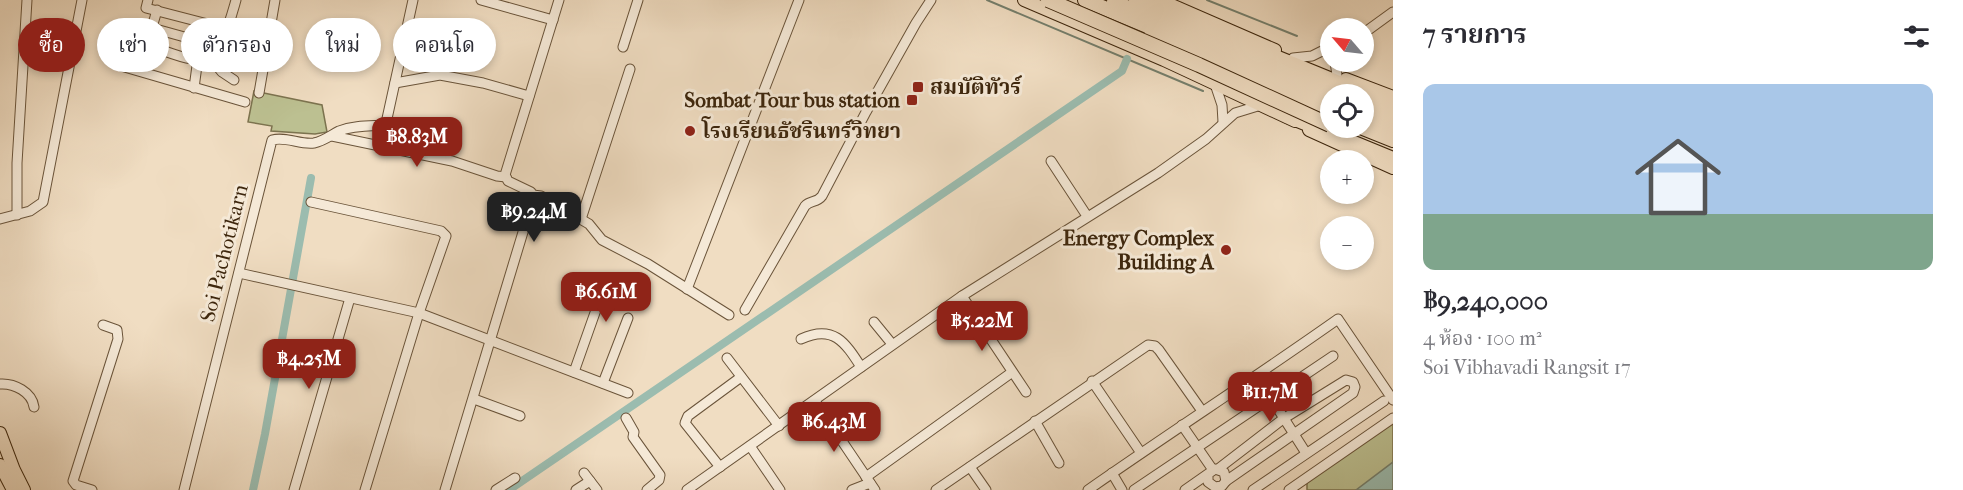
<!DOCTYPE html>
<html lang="th">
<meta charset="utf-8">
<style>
:root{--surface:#fff;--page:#f7f7f7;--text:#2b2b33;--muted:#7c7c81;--accent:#8f2418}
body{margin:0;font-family:"IM FELL French Canon","Noto Serif Thai",serif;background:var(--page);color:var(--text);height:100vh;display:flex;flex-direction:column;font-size:22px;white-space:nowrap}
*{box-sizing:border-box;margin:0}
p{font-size:20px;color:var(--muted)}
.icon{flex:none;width:33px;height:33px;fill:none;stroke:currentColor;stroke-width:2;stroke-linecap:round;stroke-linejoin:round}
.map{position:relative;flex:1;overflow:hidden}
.panel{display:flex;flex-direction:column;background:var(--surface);width:570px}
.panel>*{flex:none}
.top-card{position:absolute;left:18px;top:18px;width:570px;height:54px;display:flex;gap:12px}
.needle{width:39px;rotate:298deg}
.buttons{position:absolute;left:1320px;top:18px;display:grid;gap:12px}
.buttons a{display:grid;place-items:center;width:54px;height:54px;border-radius:50%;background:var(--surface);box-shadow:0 3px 9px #0003;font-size:30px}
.price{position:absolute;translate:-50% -51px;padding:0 14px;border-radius:12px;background:var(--accent);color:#fff;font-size:20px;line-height:39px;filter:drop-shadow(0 2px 3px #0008)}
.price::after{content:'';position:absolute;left:50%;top:36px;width:18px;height:14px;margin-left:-9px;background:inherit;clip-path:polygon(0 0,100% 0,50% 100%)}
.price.on{background:#222;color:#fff}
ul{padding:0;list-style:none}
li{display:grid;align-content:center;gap:12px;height:318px;padding:0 30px}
li span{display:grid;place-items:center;height:186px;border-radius:12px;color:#555}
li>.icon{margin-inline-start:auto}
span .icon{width:108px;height:108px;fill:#fffc;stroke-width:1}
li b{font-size:26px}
h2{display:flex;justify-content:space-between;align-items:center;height:72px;padding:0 30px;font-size:26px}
.chip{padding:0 21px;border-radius:27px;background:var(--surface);box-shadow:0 3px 9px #0003;font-size:21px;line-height:54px}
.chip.on{background:var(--accent);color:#fff}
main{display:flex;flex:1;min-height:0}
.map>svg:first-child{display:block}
.green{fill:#bcc091;stroke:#7c734f;stroke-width:1.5}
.water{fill:#9bbcaf;stroke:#75806e;stroke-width:1.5}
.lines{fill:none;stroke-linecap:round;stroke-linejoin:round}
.stream{stroke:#75806e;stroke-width:2}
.canal{stroke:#9bbcaf;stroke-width:8}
.minor-casing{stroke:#6a543a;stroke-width:11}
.major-casing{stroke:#3d260d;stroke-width:14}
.highway-casing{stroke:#3d260d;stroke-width:16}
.minor{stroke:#f5e9d7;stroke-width:9}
.major{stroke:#f0ddc2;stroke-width:12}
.highway{stroke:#f0ddc2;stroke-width:14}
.highway-bridge-casing{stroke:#3d260d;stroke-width:16;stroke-linecap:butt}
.highway-bridge{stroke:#f0ddc2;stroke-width:14}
.poi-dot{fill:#8f2418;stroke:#f5e9d7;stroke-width:2}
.labels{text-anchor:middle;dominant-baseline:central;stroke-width:6;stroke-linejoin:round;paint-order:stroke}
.poi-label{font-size:21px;font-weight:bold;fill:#3d260d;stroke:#f5e9d7;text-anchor:start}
.street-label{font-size:21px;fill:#3d260d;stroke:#f5e9d7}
</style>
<main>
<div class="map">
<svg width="1393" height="490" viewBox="0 0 1393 490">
<rect width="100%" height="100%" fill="#f0ddc2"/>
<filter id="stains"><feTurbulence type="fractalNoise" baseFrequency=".00333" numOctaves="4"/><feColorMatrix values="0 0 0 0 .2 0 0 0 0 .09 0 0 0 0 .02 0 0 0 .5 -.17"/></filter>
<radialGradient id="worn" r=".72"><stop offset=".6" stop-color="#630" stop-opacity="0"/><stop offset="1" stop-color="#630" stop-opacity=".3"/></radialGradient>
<g class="green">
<path d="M254 91 322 105 327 132 315 134 271 131 272 126 248 122Z"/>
<path d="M1393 423V490H1307V482Z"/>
</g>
<path class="water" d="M1393 462V490H1356Z"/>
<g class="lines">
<g class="stream">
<path d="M987 0 1203 91"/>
<path d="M1207 0 1297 36"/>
</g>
<g class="canal">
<path d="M253 490 265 434 311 178"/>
<path d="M509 490 1122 71 1127 59"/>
</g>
<defs>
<g id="minor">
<path d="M148 0 146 8 227 29"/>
<path d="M481 0 553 20"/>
<path d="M157 10 147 45C161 49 177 57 192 59 221 61 230 21 236 0"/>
<path d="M152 28 217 46"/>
<path d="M1364 33 1393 12"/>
<path d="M224 36 250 44"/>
<path d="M623 47 638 0"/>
<path d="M207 54 222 72 234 80"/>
<path d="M1293 58 1312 56 1330 47"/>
<path d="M1335 62 1337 75"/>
<path d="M121 66 245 102"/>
<path d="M395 83 440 75 483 83 529 96"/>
<path d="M1215 84 1222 105 1223 122"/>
<path d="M194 88 198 58"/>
<path d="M259 93 275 0"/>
<path d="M332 136 452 161 497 176 506 177"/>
<path d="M381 146 413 0"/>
<path d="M1051 161 1087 216"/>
<path d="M533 195 541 196 589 224 602 240 648 264 729 315"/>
<path d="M311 202 441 231 446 236 419 313 365 490"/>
<path d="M17 215V163L27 0"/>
<path d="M0 219 30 211 43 202 82 0"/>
<path d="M581 219 630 69"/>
<path d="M239 273 419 313 628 393"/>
<path d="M687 289 799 0"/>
<path d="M573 293 597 307 574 372"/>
<path d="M962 296 1026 392"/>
<path d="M745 310 805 206C810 200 817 203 822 196L866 112 916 23 931 0"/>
<path d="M874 322 892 344"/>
<path d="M801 339C833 324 845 342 861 367"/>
<path d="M727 358 779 426"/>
<path d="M1256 377 1271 398 1306 453"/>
<path d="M1092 381 1141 453"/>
<path d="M603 383 628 318"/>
<path d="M0 384C14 383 32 392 34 407"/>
<path d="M474 399 520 416"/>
<path d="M815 401 875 490"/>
<path d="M626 418 634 432 633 437 660 475 659 480 647 490"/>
<path d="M1035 421 1059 463"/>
<path d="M1182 425 1213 470"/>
<path d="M750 446 780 490"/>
<path d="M720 467 685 423 688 416 741 377"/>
<path d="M970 467 986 490"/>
<path d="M1218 469 1283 419 1346 380 1353 382 1355 387 1353 393 1226 481"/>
<path d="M584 473 597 490"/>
<path d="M1112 473 1122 490"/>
<path d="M866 477 1011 373"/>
<path d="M92 490 76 485 73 481 118 339 117 330 103 325"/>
<path d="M184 490 272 140C286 136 300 145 314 143 324 141 331 135 339 131 354 125 371 126 386 125"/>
<path d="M294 490 350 298"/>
<path d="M445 490 533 199 531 192 508 181 505 175 559 0"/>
<path d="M496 490 515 478"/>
<path d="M576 490 590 481"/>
<path d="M687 490 962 296 1158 173 1206 139 1235 113 1261 105"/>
<path d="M852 490 870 483"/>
<path d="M936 490 1148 345 1155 346 1159 350 1202 411"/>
<path d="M1088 490C1171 432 1256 377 1338 319L1393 400"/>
<path d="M1134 490 1333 356"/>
<path d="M1185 490 1215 469 1224 472 1226 481 1222 486 1215 487 1208 482V476"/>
<path d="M1253 490 1384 401"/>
<path d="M1289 490 1393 418"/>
</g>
<g id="major">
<path d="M1024 0 1164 60 1295 121"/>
<path d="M1160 0 1275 50"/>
<path d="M1346 79 1393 97"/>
<path d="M1309 130 1393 168"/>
<path d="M0 433 14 470 24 490"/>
<path d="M0 465 13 490"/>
</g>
<g id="highway">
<path d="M1085 0 1330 102"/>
<path d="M1136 0 1393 105"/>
<path d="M1114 2 1338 94"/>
<path d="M1150 37 1330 114"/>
<path d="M1364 105 1393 117"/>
<path d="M1364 115 1393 128"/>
<path d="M1288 116 1393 159"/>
<path d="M1363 128 1393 140"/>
</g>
</defs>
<use href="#minor" class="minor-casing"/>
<use href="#major" class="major-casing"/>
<use href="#highway" class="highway-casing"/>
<use href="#minor" class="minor"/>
<use href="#major" class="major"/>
<use href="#highway" class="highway"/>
<defs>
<path id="highway-bridge" d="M1048 0 1199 65 1330 125"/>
</defs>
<use href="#highway-bridge" class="highway-bridge-casing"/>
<use href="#highway-bridge" class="highway-bridge"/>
</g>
<g class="poi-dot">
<rect x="912" y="81" width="12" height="12" rx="3"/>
<rect x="906" y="94" width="12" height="12" rx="3"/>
<circle cx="690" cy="131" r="6"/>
<circle cx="1226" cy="250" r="6"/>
</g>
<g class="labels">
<g class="poi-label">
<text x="930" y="87">สมบัติทัวร์</text>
<text x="900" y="100" text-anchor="end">Sombat Tour bus station</text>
<text x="702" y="131">โรงเรียนธัชรินทร์วิทยา</text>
<text x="1214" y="238" text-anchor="end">Energy Complex<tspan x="1214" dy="24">Building A</tspan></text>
</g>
<g class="street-label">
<text transform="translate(224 253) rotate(-76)">Soi Pachotikarn</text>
</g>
</g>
<rect width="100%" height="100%" filter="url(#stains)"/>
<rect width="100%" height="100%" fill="url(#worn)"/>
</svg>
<div class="buttons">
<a><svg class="needle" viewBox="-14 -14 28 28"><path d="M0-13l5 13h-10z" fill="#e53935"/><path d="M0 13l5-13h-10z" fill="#7c7c81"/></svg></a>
<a><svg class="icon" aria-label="locate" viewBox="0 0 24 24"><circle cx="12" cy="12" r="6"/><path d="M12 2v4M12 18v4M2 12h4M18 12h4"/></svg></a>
<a>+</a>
<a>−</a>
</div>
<b class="price" style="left:417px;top:168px">฿8.83M</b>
<b class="price on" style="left:534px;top:243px">฿9.24M</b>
<b class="price" style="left:606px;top:323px">฿6.61M</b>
<b class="price" style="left:982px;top:352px">฿5.22M</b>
<b class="price" style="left:309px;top:390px">฿4.25M</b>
<b class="price" style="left:1270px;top:423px">฿11.7M</b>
<b class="price" style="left:834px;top:453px">฿6.43M</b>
<div class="top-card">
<a class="chip on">ซื้อ</a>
<a class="chip">เช่า</a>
<a class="chip">ตัวกรอง</a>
<a class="chip">ใหม่</a>
<a class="chip">คอนโด</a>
</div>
</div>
<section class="panel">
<h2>7 รายการ<svg class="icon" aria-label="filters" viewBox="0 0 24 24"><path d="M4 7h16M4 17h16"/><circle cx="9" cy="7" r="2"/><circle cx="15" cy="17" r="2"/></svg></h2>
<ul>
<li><span style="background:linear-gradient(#a9c7e8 70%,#7fa58c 0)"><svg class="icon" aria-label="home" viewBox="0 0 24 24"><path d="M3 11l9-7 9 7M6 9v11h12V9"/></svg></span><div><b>฿9,240,000</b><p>4 ห้อง · 100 m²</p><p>Soi Vibhavadi Rangsit 17</p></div></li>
</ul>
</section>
</main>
